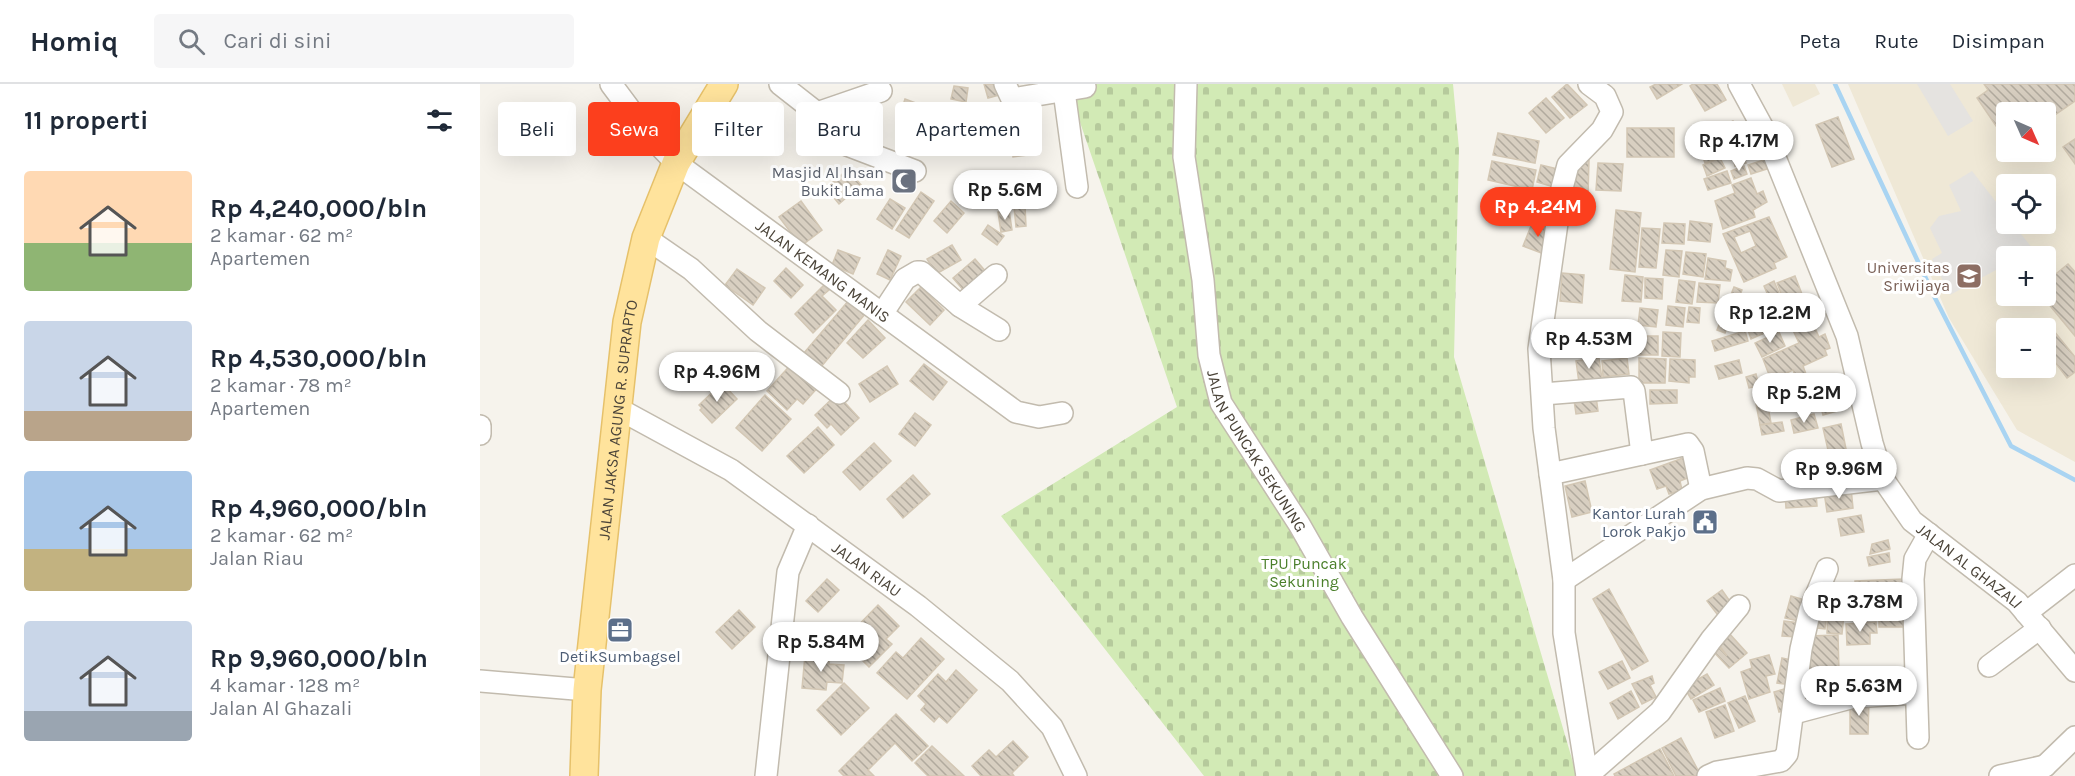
<!DOCTYPE html>
<html lang="id">
<meta charset="utf-8">
<style>
:root{--surface:#fff;--page:#f6f6f7;--text:#1f2937;--muted:#747a83;--line:#e0e1e3;--accent:#fc3f1d}
body{margin:0;font-family:Karla,sans-serif;background:var(--page);color:var(--text);height:100vh;display:flex;flex-direction:column;font-size:22px;white-space:nowrap}
*{box-sizing:border-box;margin:0}
p{font-size:20px;color:var(--muted)}
.icon{flex:none;width:33px;height:33px;fill:none;stroke:currentColor;stroke-width:2;stroke-linecap:round;stroke-linejoin:round}
.map{position:relative;flex:1;overflow:hidden}
.side{display:flex;flex-direction:column;background:var(--surface);width:480px}
.side>*{flex:none}
.top-card{position:absolute;left:18px;top:18px;width:570px;height:54px;display:flex;gap:12px}
.needle{width:39px;rotate:135deg}
.controls{position:absolute;left:1516px;top:18px;display:grid;gap:12px}
.controls a{display:grid;place-items:center;width:60px;height:60px;border-radius:6px;background:var(--surface);box-shadow:0 6px 24px #0002;font-size:30px}
.price{position:absolute;translate:-50% -51px;padding:0 14px;border-radius:21px;background:#fff;color:#222;font-size:20px;line-height:39px;filter:drop-shadow(0 2px 3px #0008)}
.price::after{content:'';position:absolute;left:50%;top:36px;width:18px;height:14px;margin-left:-9px;background:inherit;clip-path:polygon(0 0,100% 0,50% 100%)}
.price.active{background:var(--accent);color:#fff}
ul{padding:0;list-style:none}
li{display:flex;align-items:center;gap:18px;height:150px;padding:0 24px}
li span{display:grid;place-items:center;flex:none;width:168px;height:120px;border-radius:6px;color:#555}
li>.icon{margin-inline-start:auto}
span .icon{width:72px;height:72px;fill:#fffc;stroke-width:1}
li b{font-size:26px}
h2{display:flex;justify-content:space-between;align-items:center;height:72px;padding:0 24px;font-size:26px}
.pill{padding:0 21px;border-radius:6px;background:var(--surface);box-shadow:0 6px 24px #0002;font-size:21px;line-height:54px}
.pill.active{background:var(--accent);color:#fff}
header{display:flex;align-items:center;gap:36px;box-sizing:border-box;height:84px;padding:0 30px;background:var(--surface);border-bottom:2px solid var(--line)}
header strong{font-size:28px}
nav{display:flex;gap:33px;margin-inline-start:auto;font-size:21px}
.search{width:420px;height:54px;background:var(--page);display:flex;align-items:center;gap:15px;box-sizing:border-box;padding:0 21px;border-radius:6px;color:var(--muted);font-size:22px}
main{display:flex;flex:1;min-height:0}
.map>svg:first-child{display:block}
.education{fill:#efe8d6;fill-rule:evenodd}
.cemetery{fill:url(#cemetery-stones)}
.parking{fill:#e5e3e0}
.lines{fill:none;stroke-linecap:round;stroke-linejoin:round}
.stream{stroke:#a9d4f2;stroke-width:4.5}
.building{fill:url(#building-back-hatch);stroke:#d3c7b4;stroke-width:1.5;fill-rule:evenodd}
.minor-casing{stroke:#c2bbae;stroke-width:24}
.major-casing{stroke:#e6c16a;stroke-width:30}
.minor{stroke:#fff;stroke-width:21}
.major{stroke:#ffe39c;stroke-width:27}
.labels{text-anchor:middle;dominant-baseline:central;stroke-width:6;stroke-linejoin:round;paint-order:stroke}
.worship-label{font-size:16px;fill:#5b616d;stroke:#fff;text-anchor:end}
.education-label{font-size:16px;fill:#785e54;stroke:#fff;text-anchor:end}
.street-label{font-size:16px;fill:#4b4439;stroke:#fff}
.service-label{font-size:16px;fill:#4e5e75;stroke:#fff;text-anchor:end}
.park-label{font-size:16px;fill:#4a7f2a;stroke:#fff}
</style>
<header>
<strong>Homiq</strong>
<div class="search"><svg class="icon" aria-label="search" viewBox="0 0 24 24"><circle cx="10" cy="10" r="6"/><path d="M15 15l6 6"/></svg>Cari di sini</div>
<nav><a>Peta</a><a>Rute</a><a>Disimpan</a></nav>
</header>
<main>
<section class="side">
<h2>11 properti<svg class="icon" aria-label="filters" viewBox="0 0 24 24"><path d="M4 7h16M4 17h16"/><circle cx="9" cy="7" r="2"/><circle cx="15" cy="17" r="2"/></svg></h2>
<ul>
<li><span style="background:linear-gradient(#ffd9b3 60%,#8fb573 0)"><svg class="icon" aria-label="home" viewBox="0 0 24 24"><path d="M3 11l9-7 9 7M6 9v11h12V9"/></svg></span><div><b>Rp 4,240,000/bln</b><p>2 kamar · 62 m²</p><p>Apartemen</p></div></li>
<li><span style="background:linear-gradient(#c9d6e8 75%,#b9a48a 0)"><svg class="icon" aria-label="home" viewBox="0 0 24 24"><path d="M3 11l9-7 9 7M6 9v11h12V9"/></svg></span><div><b>Rp 4,530,000/bln</b><p>2 kamar · 78 m²</p><p>Apartemen</p></div></li>
<li><span style="background:linear-gradient(#a9c7e8 65%,#c2b280 0)"><svg class="icon" aria-label="home" viewBox="0 0 24 24"><path d="M3 11l9-7 9 7M6 9v11h12V9"/></svg></span><div><b>Rp 4,960,000/bln</b><p>2 kamar · 62 m²</p><p>Jalan Riau</p></div></li>
<li><span style="background:linear-gradient(#c9d6e8 75%,#9aa5b1 0)"><svg class="icon" aria-label="home" viewBox="0 0 24 24"><path d="M3 11l9-7 9 7M6 9v11h12V9"/></svg></span><div><b>Rp 9,960,000/bln</b><p>4 kamar · 128 m²</p><p>Jalan Al Ghazali</p></div></li>
</ul>
</section>
<div class="map">
<svg width="1595" height="692" viewBox="0 0 1595 692">
<defs>
<pattern id="cemetery-stones" width="16" height="16" patternUnits="userSpaceOnUse" patternTransform="scale(1.5)"><rect width="16" height="16" fill="#d2eab5"/><path d="M2 7V4a2 2 0 0 1 4 0v3zM10 15v-3a2 2 0 0 1 4 0v3z" fill="#b6ca9c"/></pattern>
<pattern id="building-back-hatch" width="6" height="6" patternUnits="userSpaceOnUse" patternTransform="scale(1.5)"><rect width="6" height="6" fill="#d8cfc1"/><path d="M-1 5l2 2M0 0l6 6M5-1l2 2" fill="none" stroke="#b1aa9e"/></pattern>
</defs>
<rect width="100%" height="100%" fill="#f6f3ec"/>
<g class="education">
<path d="M1302 0H1335L1340 10 1313 23Z"/>
<path d="M1368 0H1595V378L1537 346 1469 234ZM1527 28H1566V68H1527ZM1527 100H1566V140H1527ZM1527 172H1566V212H1527ZM1527 244H1566V284H1527Z"/>
</g>
<path class="cemetery" d="M587 0H973L979 65 974 273 1097 692H724L521 432 697 323Z"/>
<g class="parking">
<path d="M1437 0H1470L1493 37 1468 52Z"/>
<path d="M1492 87 1527 132V140H1533L1553 165 1540 172H1527V180L1470 211 1452 175 1462 169 1450 144 1459 132 1481 127 1469 101Z"/>
</g>
<g class="lines">
<path class="stream" d="M1355 0 1455 214 1531 362 1595 396"/>
</g>
<g class="building">
<path d="M504 0H520L523 10 508 14Z"/>
<path d="M1087 0 1107 21 1090 34 1072 13Z"/>
<path d="M1176 0H1202L1177 15 1170 3Z"/>
<path d="M1213 0H1237L1246 16 1225 27 1210 2Z"/>
<path d="M1504 0H1595V17L1566 37V28H1527V58L1497 14 1508 6Z"/>
<path d="M474 2 488 4 486 18 471 15Z"/>
<path d="M1066 14 1084 34 1066 49 1049 29Z"/>
<path d="M425 15 449 24 441 45 418 36Z"/>
<path d="M1358 33 1374 75 1352 83 1336 41Z"/>
<path d="M1253 37 1266 65 1225 79 1221 68 1240 61 1233 46Z"/>
<rect x="1147" y="44" width="47" height="29"/>
<path d="M1018 49 1059 57 1055 79 1013 71Z"/>
<path d="M1595 55V80L1583 63Z"/>
<path d="M546 60 547 71 533 73 532 62Z"/>
<path d="M1263 71 1266 79 1255 82 1253 74Z"/>
<path d="M1240 74 1245 84 1227 92 1223 81Z"/>
<path d="M1093 75 1109 76 1108 111H1092Z"/>
<path d="M1284 76 1287 85 1271 90 1268 81Z"/>
<path d="M1012 77 1056 86 1052 106 1008 96Z"/>
<path d="M1118 79 1143 80 1141 107 1116 106Z"/>
<path d="M1061 81 1078 85 1074 103 1057 98Z"/>
<path d="M1264 82 1267 90 1254 95 1251 87Z"/>
<path d="M368 85 381 101 359 120 346 104Z"/>
<path d="M1247 87 1251 99 1228 106 1224 95Z"/>
<path d="M1271 94 1277 110 1283 107 1287 118 1273 126 1275 133 1243 145 1235 117 1255 109 1252 101Z"/>
<path d="M441 108 454 117 429 154 416 146Z"/>
<path d="M410 115 425 124 412 145 397 135Z"/>
<path d="M321 117 342 146 321 162 299 133Z"/>
<path d="M471 117 484 129 467 149 454 137Z"/>
<path d="M545 122 546 142 536 143 534 123Z"/>
<path d="M529 126 532 146 521 148 518 128Z"/>
<path d="M1136 126 1161 129 1155 188 1130 185Z"/>
<path d="M1289 133 1307 173 1294 179 1296 184 1264 198 1243 150ZM1270 147 1276 162 1261 169 1254 153Z"/>
<path d="M1053 137 1073 146 1064 170 1043 162Z"/>
<path d="M1210 137 1232 140 1230 158 1208 156Z"/>
<path d="M1184 139 1205 140 1204 160 1182 159Z"/>
<path d="M508 141 524 152 517 161 502 150Z"/>
<path d="M1162 144 1180 145 1176 184 1159 183Z"/>
<path d="M472 161 481 176 456 190 447 175Z"/>
<path d="M358 166 380 174 373 190 352 181Z"/>
<path d="M408 166 421 172 410 196 397 190Z"/>
<path d="M1186 166 1202 167 1199 193 1183 191Z"/>
<path d="M1206 168 1226 170 1223 193 1203 190Z"/>
<path d="M1228 174 1246 177 1245 184 1252 186 1250 197 1225 195Z"/>
<path d="M495 175 507 189 485 208 473 194Z"/>
<path d="M1588 180 1595 188V252L1562 212H1566V198Z"/>
<path d="M306 184 323 201 311 214 294 197Z"/>
<path d="M257 185 285 204 273 221 245 201Z"/>
<path d="M1082 189 1104 191 1102 219 1080 217Z"/>
<path d="M1145 191 1163 193 1161 218 1142 217Z"/>
<path d="M1315 192 1327 223 1309 230 1297 199Z"/>
<path d="M1165 194 1183 195 1182 215 1165 214Z"/>
<path d="M1199 196 1215 198 1212 220 1196 218Z"/>
<path d="M1294 197 1304 221 1294 225 1284 202Z"/>
<path d="M1219 199 1240 201 1238 219 1217 218Z"/>
<path d="M344 201 349 206 342 212 356 226 333 249 315 230Z"/>
<path d="M441 203 464 226 450 241 426 218Z"/>
<path d="M1254 203 1262 206 1245 249 1237 246Z"/>
<path d="M369 216 385 230 341 283 324 269Z"/>
<path d="M1188 222 1205 224 1203 243 1186 241Z"/>
<path d="M1209 223 1220 224 1219 239 1207 238Z"/>
<path d="M1160 224 1178 226 1176 243 1158 241Z"/>
<path d="M1297 233 1301 242 1290 247 1286 236Z"/>
<path d="M1330 233 1339 253 1345 250 1350 264 1345 266 1347 271 1323 282 1326 290 1316 294 1313 286 1291 296 1283 275 1319 259 1311 242Z"/>
<path d="M388 236 405 254 383 274 367 259Z"/>
<path d="M1286 236 1290 247 1282 250 1278 239Z"/>
<path d="M1565 236 1595 273V288L1587 294 1566 266V244H1554Z"/>
<path d="M1278 239 1282 250 1271 255 1267 243Z"/>
<path d="M1265 247 1268 257 1235 267 1232 257Z"/>
<path d="M1183 248 1201 249 1200 273 1182 272Z"/>
<path d="M1299 248 1305 262 1282 273 1275 259Z"/>
<rect x="1158" y="252" width="20" height="19"/>
<path d="M1119 274 1122 295 1099 299 1096 277Z"/>
<path d="M1147 274 1149 290 1123 293 1122 277Z"/>
<path d="M1159 274 1186 275 1185 299H1159Z"/>
<path d="M1190 275 1215 276V293H1209V299L1189 297Z"/>
<path d="M1259 276 1262 289 1239 295 1235 282Z"/>
<path d="M314 277 340 301 323 320 317 315 307 326 287 307Z"/>
<path d="M444 280 467 298 453 316 430 297Z"/>
<path d="M407 282 418 300 390 318 379 300Z"/>
<path d="M1276 290 1279 302 1269 304 1266 293Z"/>
<path d="M1356 294 1364 325 1343 331 1340 319 1315 325 1310 301 1336 295 1337 299Z"/>
<path d="M242 299 257 315 232 339 220 326 222 324 219 321Z"/>
<path d="M1307 302 1311 319 1296 322 1293 306Z"/>
<path d="M1170 306H1197V319L1170 320Z"/>
<path d="M1285 306 1291 339 1280 341 1274 309Z"/>
<path d="M357 310 379 334 361 351 351 340 347 344 335 331Z"/>
<path d="M285 311 311 335 282 367 256 344Z"/>
<path d="M1116 312 1118 327 1096 330 1094 316Z"/>
<path d="M435 329 451 341 435 362 419 350Z"/>
<path d="M1334 330 1338 344 1314 349 1311 336Z"/>
<path d="M1302 338 1304 347 1282 351 1280 341Z"/>
<path d="M1361 340 1370 385 1353 388 1343 344Z"/>
<path d="M338 343 354 361 324 389 307 372Z"/>
<path d="M394 359 411 377 380 406 363 388Z"/>
<path d="M1203 374 1210 393 1200 397 1202 406 1189 410 1186 402 1177 405 1170 386Z"/>
<path d="M433 391 450 410 423 434 407 415Z"/>
<path d="M1105 397 1112 428 1092 433 1085 402Z"/>
<path d="M1371 404 1373 424 1347 428 1344 408Z"/>
<path d="M1336 408 1337 422 1306 424 1305 410Z"/>
<path d="M1381 431 1384 448 1361 452 1358 435Z"/>
<path d="M1408 456 1410 465 1390 470 1392 460Z"/>
<path d="M1409 469 1410 478 1389 482 1387 473Z"/>
<path d="M347 495 359 506 338 528 326 517Z"/>
<path d="M1423 495V521L1375 523V497Z"/>
<path d="M1349 503 1365 504 1363 527 1340 525 1341 514 1349 515Z"/>
<path d="M1129 505 1168 577 1152 586 1113 515Z"/>
<path d="M1242 506 1254 523 1240 534 1227 517Z"/>
<path d="M1311 512 1325 516 1319 537 1305 534Z"/>
<path d="M398 521 419 542 406 555 412 560 389 583 363 557Z"/>
<path d="M259 526 275 543 252 565 236 548Z"/>
<path d="M1331 527 1347 529 1345 545 1329 543Z"/>
<path d="M1348 527 1364 529 1362 550 1347 549Z"/>
<rect x="1399" y="529" width="31" height="14"/>
<path d="M1304 537 1320 539 1318 553 1302 552Z"/>
<path d="M1396 538 1397 549H1390V560L1367 561 1366 540Z"/>
<path d="M1248 548 1267 569 1249 584 1229 563 1234 558 1247 572 1237 558Z"/>
<path d="M1358 551 1359 587 1329 588 1328 552Z"/>
<path d="M441 554 464 575 427 615 397 589 416 568 423 574Z"/>
<path d="M325 571 349 573V580L364 581 362 599 347 598 346 606 322 604Z"/>
<path d="M1289 571 1295 590 1286 592 1290 608 1269 615 1261 588 1272 584 1270 576Z"/>
<path d="M1302 574 1316 577 1312 601 1297 599Z"/>
<path d="M1142 577 1150 594 1128 605 1119 588Z"/>
<path d="M476 586 497 606 467 639 459 632 454 638 441 626 446 620 438 612 458 590 466 598Z"/>
<path d="M1227 590 1234 601 1211 615 1204 603Z"/>
<path d="M1172 592 1174 599 1170 601 1176 613 1162 620 1152 600Z"/>
<path d="M364 599 389 624 361 651 337 626Z"/>
<path d="M1240 604 1245 617 1219 628 1213 616Z"/>
<path d="M1308 604 1313 624 1299 628 1294 608Z"/>
<path d="M1151 607 1159 623 1138 635 1130 619Z"/>
<path d="M1265 612 1275 637 1259 644 1248 619Z"/>
<path d="M1370 616 1389 617 1388 650H1370Z"/>
<path d="M1245 621 1254 647 1235 654 1226 628Z"/>
<path d="M416 630 448 662 432 677 415 659 388 686 394 692H364L359 687Z"/>
<path d="M1201 654 1220 690 1215 692H1196L1182 664Z"/>
<path d="M533 657 548 673 532 689 534 692H501L492 682 509 666 516 673Z"/>
<path d="M452 662 484 692H448L435 679Z"/>
<path d="M1180 665 1194 692H1135L1134 690Z"/>
</g>
<g class="lines">
<defs>
<g id="minor">
<path id="s1" d="M131 0 169 51 196 79 536 328 559 333 582 329"/>
<path d="M300 0 337 29 367 61 435 87"/>
<path d="M525 0 532 15 605 3"/>
<path id="s2" d="M706 0 704 73 723 196 729 271 741 319 819 440 872 533 972 692"/>
<path id="s3" d="M1259 0 1284 46 1367 252 1392 359 1403 395 1432 437 1537 518 1595 587"/>
<path d="M584 7 597 103"/>
<path d="M337 29 401 7"/>
<path d="M166 154 211 185 278 247 359 309"/>
<path d="M480 222 516 191"/>
<path d="M402 230 425 195 437 188H441L480 222 519 246"/>
<path d="M1063 310 1151 303 1154 307 1162 370"/>
<path id="s4" d="M137 324 251 386 438 522 530 597 572 643 596 692"/>
<path d="M0 342V350"/>
<path d="M1070 390 1208 360 1213 367 1221 405"/>
<path d="M1084 496 1221 405 1267 394 1277 395 1299 407 1403 395"/>
<path d="M1546 529 1595 491"/>
<path d="M1509 582 1560 544"/>
<path d="M0 597 107 606"/>
<path d="M1314 629 1374 613 1436 609"/>
<path d="M1438 654 1433 495 1435 475 1449 450"/>
<path d="M1565 682 1595 653"/>
<path d="M286 692 308 488 328 441"/>
<path d="M1107 692 1084 549V496L1064 344 1059 265 1082 104 1088 81 1122 46 1132 28 1125 12 1109 0"/>
<path d="M1107 692 1180 628 1231 556 1259 522"/>
<path d="M1228 692 1237 688 1301 677 1307 670 1321 565 1330 526 1347 485"/>
<path d="M1520 692 1565 682"/>
</g>
<g id="major">
<path id="s5" d="M104 692 107 606 147 238 166 154 196 79 244 0"/>
</g>
</defs>
<use href="#minor" class="minor-casing"/>
<use href="#major" class="major-casing"/>
<use href="#minor" class="minor"/>
<use href="#major" class="major"/>
</g>
<defs>
<symbol id="mosque-square" viewBox="-11 -11 22 22"><rect x="-9" y="-9" width="18" height="18" rx="4" fill="#6b7280" stroke="#fff"/><path d="M3.5-4.9A6 6 0 1 0 3.5 4.9A5 5 0 1 1 3.5-4.9Z" fill="#fff"/></symbol>
<symbol id="university-square" viewBox="-11 -11 22 22"><rect x="-9" y="-9" width="18" height="18" rx="4" fill="#8d6e63" stroke="#fff"/><path d="M0-5L7-2L0 1L-7-2ZM-4 1L0 2.5L4 1V4Q0 6-4 4Z" fill="#fff"/></symbol>
<symbol id="civic-square" viewBox="-11 -11 22 22"><rect x="-9" y="-9" width="18" height="18" rx="4" fill="#5c6f8a" stroke="#fff"/><path d="M-.6-6.5H3V-4.5H.6V-3L4-1V1h2V6H-6V1h2V-1L-.6-3ZM-1.2 2.5V6h2.4V2.5Z" fill="#fff"/></symbol>
<symbol id="office-square" viewBox="-11 -11 22 22"><rect x="-9" y="-9" width="18" height="18" rx="4" fill="#5c6f8a" stroke="#fff"/><path d="M-6-3h4V-5.5h4V-3h4V5H-6ZM-1-4.5V-3h2v-1.5ZM-6 0V1H6V0Z" fill="#fff"/></symbol>
</defs>
<g fill-rule="evenodd">
<use href="#mosque-square" x="409" y="82" width="30" height="30"/>
<use href="#university-square" x="1474" y="177" width="30" height="30"/>
<use href="#civic-square" x="1210" y="423" width="30" height="30"/>
<use href="#office-square" x="125" y="531" width="30" height="30"/>
</g>
<g class="labels">
<g class="worship-label">
<text x="404" y="88">Masjid Al Ihsan<tspan x="404" dy="18">Bukit Lama</tspan></text>
</g>
<g class="education-label">
<text x="1470" y="183">Universitas<tspan x="1470" dy="18">Sriwijaya</tspan></text>
</g>
<g class="street-label">
<text stroke="none"><textPath href="#s1" startOffset="285">JALAN KEMANG MANIS</textPath></text>
<text stroke="none"><textPath href="#s5" startOffset="358">JALAN JAKSA AGUNG R. SUPRAPTO</textPath></text>
<text stroke="none"><textPath href="#s2" startOffset="381">JALAN PUNCAK SEKUNING</textPath></text>
<text stroke="none"><textPath href="#s3" startOffset="546">JALAN AL GHAZALI</textPath></text>
<text stroke="none"><textPath href="#s4" startOffset="298">JALAN RIAU</textPath></text>
</g>
<g class="service-label">
<text x="1206" y="429">Kantor Lurah<tspan x="1206" dy="18">Lorok Pakjo</tspan></text>
<text x="140" y="572" text-anchor="middle">DetikSumbagsel</text>
</g>
<g class="park-label">
<text x="824" y="479">TPU Puncak<tspan x="824" dy="18">Sekuning</tspan></text>
</g>
</g>
</svg>
<div class="controls">
<a><svg class="needle" viewBox="-14 -14 28 28"><path d="M0-13l5 13h-10z" fill="#e53935"/><path d="M0 13l5-13h-10z" fill="#747a83"/></svg></a>
<a><svg class="icon" aria-label="locate" viewBox="0 0 24 24"><circle cx="12" cy="12" r="6"/><path d="M12 2v4M12 18v4M2 12h4M18 12h4"/></svg></a>
<a>+</a>
<a>−</a>
</div>
<b class="price" style="left:1259px;top:88px">Rp 4.17M</b>
<b class="price" style="left:525px;top:137px">Rp 5.6M</b>
<b class="price active" style="left:1058px;top:154px">Rp 4.24M</b>
<b class="price" style="left:1290px;top:260px">Rp 12.2M</b>
<b class="price" style="left:1109px;top:286px">Rp 4.53M</b>
<b class="price" style="left:237px;top:319px">Rp 4.96M</b>
<b class="price" style="left:1324px;top:340px">Rp 5.2M</b>
<b class="price" style="left:1359px;top:416px">Rp 9.96M</b>
<b class="price" style="left:1380px;top:549px">Rp 3.78M</b>
<b class="price" style="left:341px;top:589px">Rp 5.84M</b>
<b class="price" style="left:1379px;top:633px">Rp 5.63M</b>
<div class="top-card">
<a class="pill">Beli</a>
<a class="pill active">Sewa</a>
<a class="pill">Filter</a>
<a class="pill">Baru</a>
<a class="pill">Apartemen</a>
</div>
</div>
</main>
